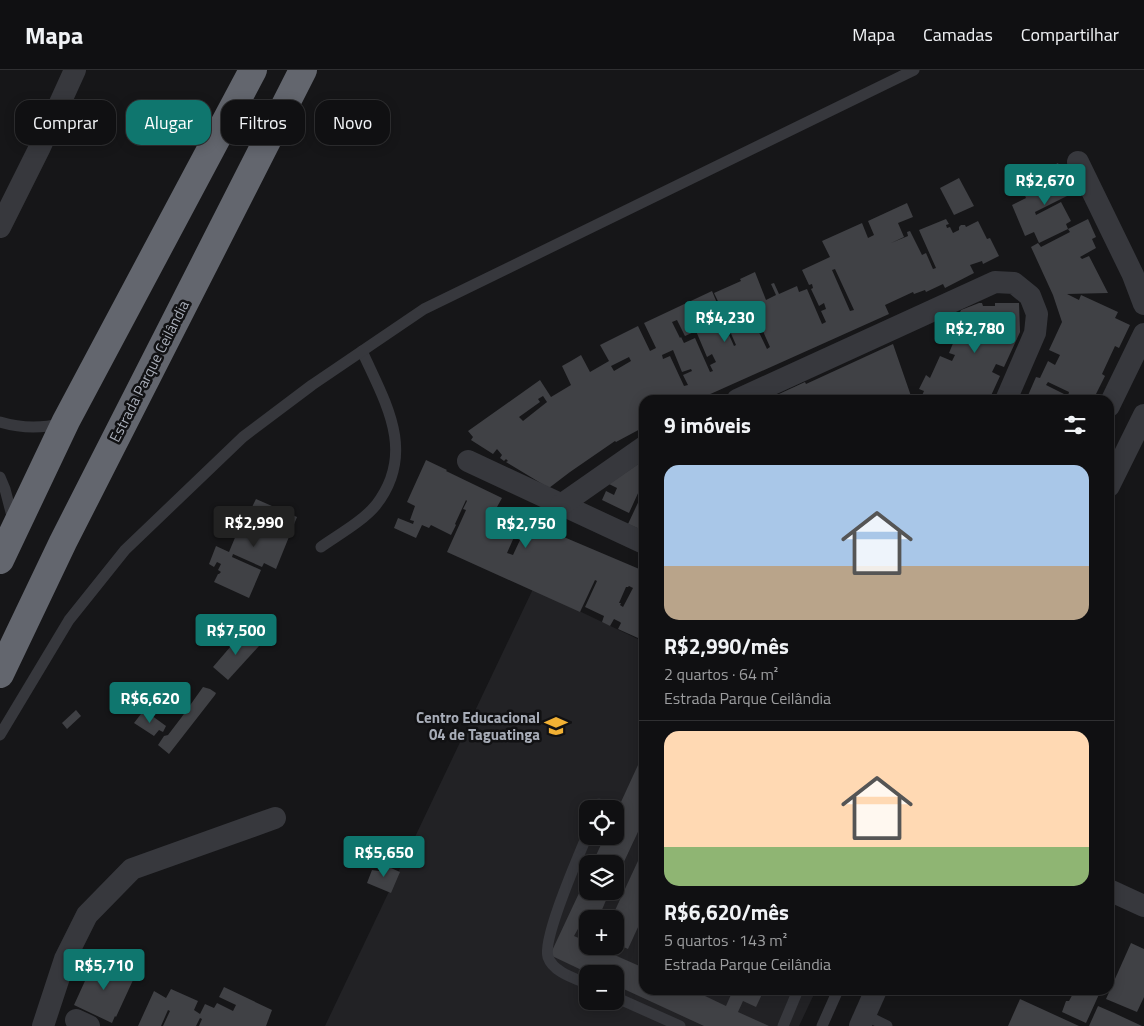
<!DOCTYPE html>
<html lang="pt">
<meta charset="utf-8">
<style>
:root{--surface:#101012;--page:#19191b;--text:#f1f3f6;--muted:#9c9d9f;--line:#303032;--accent:#0f766e}
body{margin:0;font-family:"Titillium Web",sans-serif;background:var(--page);color:var(--text);height:100vh;display:flex;flex-direction:column;font-size:19px;white-space:nowrap}
*{box-sizing:border-box;margin:0}
p{font-size:16px;color:var(--muted)}
.icon{flex:none;width:28px;height:28px;fill:none;stroke:currentColor;stroke-width:2;stroke-linecap:round;stroke-linejoin:round}
.map{position:relative;flex:1;overflow:hidden}
.side{position:absolute;left:639px;top:325px;width:475px;height:600px;display:flex;flex-direction:column;background:var(--surface);border-radius:15px;box-shadow:0 2px 12px #0003,0 0 0 1px var(--line)}
.side>*{flex:none}
.hud{position:absolute;left:15px;top:30px;width:475px;height:45px;display:flex;gap:10px}
.controls{position:absolute;left:579px;top:730px;display:grid;gap:10px}
.controls a{display:grid;place-items:center;width:45px;height:45px;border-radius:10px;background:var(--surface);box-shadow:0 2px 12px #0003,0 0 0 1px var(--line);font-size:25px}
.price{position:absolute;translate:-50% -42px;padding:0 11px;border-radius:5px;background:var(--accent);color:#fff;font-size:16px;line-height:32px;filter:drop-shadow(0 1px 2px #0008)}
.price::after{content:'';position:absolute;left:50%;top:30px;width:15px;height:11px;margin-left:-8px;background:inherit;clip-path:polygon(0 0,100% 0,50% 100%)}
.price.active{background:#222;color:#fff}
ul{padding:0;list-style:none}
li{display:grid;align-content:center;gap:10px;height:265px;padding:0 25px}
li+li{border-top:1px solid var(--line)}
li span{display:grid;place-items:center;height:155px;border-radius:15px;color:#555}
li>.icon{margin-inline-start:auto}
span .icon{width:90px;height:90px;fill:#fffc;stroke-width:1}
li b{font-size:21px}
h2{display:flex;justify-content:space-between;align-items:center;height:60px;padding:0 25px;font-size:21px}
.chip{padding:0 18px;border-radius:15px;background:var(--surface);box-shadow:0 2px 12px #0003,0 0 0 1px var(--line);font-size:18px;line-height:45px}
.chip.active{background:var(--accent);color:#fff}
header{display:flex;align-items:center;gap:30px;box-sizing:border-box;height:70px;padding:0 25px;background:var(--surface);border-bottom:1px solid var(--line)}
header strong{font-size:24px}
nav{display:flex;gap:28px;margin-inline-start:auto;font-size:18px}
.map>svg:first-child{display:block}
.built{fill:#222225;fill-rule:evenodd}
.building{fill:#404145;fill-rule:evenodd}
.lines{fill:none;stroke-linecap:round;stroke-linejoin:round}
.lane{stroke:#37383d;stroke-width:11}
.street{stroke:#37383d;stroke-width:22}
.highway{stroke:#63666e;stroke-width:28}
.labels{text-anchor:middle;dominant-baseline:central;stroke-width:5;stroke-linejoin:round;paint-order:stroke}
.street-label{font-size:15px;fill:#a8adb8;stroke:#111113}
.poi-label{font-size:15px;font-weight:bold;fill:#a8adb8;stroke:#111113;text-anchor:end}
</style>
<header>
<strong>Mapa</strong>
<nav><a>Mapa</a><a>Camadas</a><a>Compartilhar</a></nav>
</header>
<div class="map">
<svg width="1144" height="956" viewBox="0 0 1144 956">
<rect width="100%" height="100%" fill="#161618"/>
<path class="built" d="M533 519 644 572V920H816L799 956H325ZM588 739H615V766H588ZM588 794H615V821H588ZM588 849H615V876H588ZM588 904H615V931H588Z"/>
<g class="building">
<path d="M1058 93 1073 123 1035 142 1036 145 1061 132 1071 151 1066 154 1068 159 1039 173 1034 162 1025 166 1012 135 1026 128 1022 118 1047 106 1044 100Z"/>
<path d="M959 108 974 136 954 145 940 118Z"/>
<path d="M907 133 913 147 898 153 904 167 891 173 908 166 907 162 910 161 922 185 926 183 933 199 936 198 919 160 946 149 949 154 946 155 947 158 950 157 953 163 959 160V157L961 155H965L966 157 978 151 987 169 990 168 999 186 983 194 982 191 970 195 974 203 945 218 943 214 926 222 925 220 914 224 913 222 885 235 889 244 697 330H644V357L616 372 615 371 570 402 549 418 506 392 508 391 506 389 504 391 500 388 502 385 497 379 493 384 471 370 473 367 468 361 540 310 551 327 571 315 562 296 571 291 581 285 590 302 609 291 600 275 638 256 650 281 656 278 644 253 712 221 717 233 701 239 709 254 722 249 734 276 736 275 729 259 734 257 733 255 730 256 714 223 741 211 740 209 755 202 766 230 776 225 771 214 774 213 779 224 797 216 799 222 807 219 822 254 826 252 821 241 826 239 824 233 819 236 811 219 813 218 812 214 809 215 802 200 830 187 822 171 862 153 868 168 874 165 868 151ZM835 199 854 240 850 241 832 200ZM749 248 751 253 758 250 770 277 767 279 755 254 747 257 744 250ZM677 250 685 266 696 261 707 287 712 284 716 292 710 295 713 301 710 302 695 268 684 273 681 267 680 268 672 252ZM673 280 682 302 691 299 692 301 683 305 688 315 684 316 670 286 663 289 662 285ZM629 287 631 291 614 301 611 296ZM543 326 547 332 523 351 519 347 540 332 538 329Z"/>
<path d="M1088 149 1096 167 1092 169 1096 178 1080 187 1082 189 1089 186 1108 223 1067 224 1079 230 1081 225 1118 242 1115 248 1130 255 1119 278 1115 276 1102 304 1105 306 1093 330H1026L1036 307 1040 308 1048 291 1055 295 1060 285 1049 280 1062 252 1053 225 1031 177 1038 173 1041 177 1070 162 1068 159ZM1048 312 1069 322 1068 326 1046 315Z"/>
<path d="M979 233H982L983 236H995V233H1019L1020 262 1004 297 996 294 992 302 1000 306 989 330H920L924 321 919 319 926 305 930 308 940 286 952 291 955 285 949 283 954 271 946 268 954 252 955 253 961 240ZM969 259H983V265L992 264V269L998 272 996 274 990 271 991 269Z"/>
<path d="M893 274 911 326 901 330H766L805 312 806 314Z"/>
<path d="M426 390 447 400 446 401 502 428 497 437 522 449 507 483 513 485 520 470 516 468 529 439 557 452 552 462 644 501V555L638 568 618 559 621 553 620 552 614 549 610 556 602 552 604 546 585 537 597 511 595 510 580 542 447 482 466 440 463 439 467 431 466 430 455 454 456 455 451 465 431 455 429 458 422 455 416 468 394 458 398 448 413 454 414 451 410 450 415 436 407 432ZM629 516 633 518 623 537 620 535 621 533H619L626 517H628Z"/>
<path d="M644 390V461L628 454 643 422 639 421 629 443 602 430 606 421 614 425 617 418 609 414Z"/>
<path d="M256 429 297 447 276 499 264 493 262 497 233 484 232 487 261 500 249 528 214 512 218 504H219L221 502 218 500 221 494 217 492 214 497 209 494 216 476 229 482 239 458 241 459Z"/>
<path d="M243 562 259 576 228 610 213 597Z"/>
<path d="M203 617 210 619 216 623 215 625 169 684 158 675 164 666 168 665 181 648Z"/>
<path d="M76 640 81 646 67 659 62 653Z"/>
<path d="M144 640 166 656 163 662 159 660 154 666 134 653Z"/>
<path d="M644 682V749L615 811V794H592L605 766H615V745Z"/>
<path d="M644 778V844L628 879 615 873V849H611Z"/>
<path d="M382 794 400 802 391 823 367 813 372 800 379 801Z"/>
<path d="M588 804V821H610L598 849H588V861L579 857 574 866 588 872V876H614L610 883 644 898V920H705L703 925 726 936 733 920H764L756 937 743 931 738 942 769 956H704L615 915V904H590L550 885Z"/>
<path d="M1131 873 1144 879V927L1137 942 1106 929Z"/>
<path d="M95 889 134 908 116 947 115 946 112 953 74 935Z"/>
<path d="M224 917 272 940 266 956H199L202 949 200 948 196 956H163L170 941 168 940 161 956H138L154 921 166 928 171 919 198 931 194 940 200 944 205 934 214 938 217 933 233 941 236 935 219 927Z"/>
<path d="M1075 920H1101L1086 953 1062 942 1066 931H1069Z"/>
<path d="M1020 929 1079 956H1008Z"/>
<path d="M1098 936 1114 943 1142 956H1089Z"/>
</g>
<g class="lines">
<g class="lane">
<path d="M0 352C20 358 41 359 62 353"/>
<path d="M0 407 5 419 13 450"/>
<path d="M321 477C338 465 363 451 376 435 417 382 385 332 362 281"/>
<path d="M0 665 69 550 125 480 243 367 312 315 424 239 914 0"/>
<path d="M597 739 599 734"/>
<path d="M588 763C579 785 542 869 548 887 553 902 574 908 588 914"/>
<path d="M615 927 680 956"/>
<path d="M865 945 887 956"/>
<path d="M783 956 798 920"/>
<path d="M822 956 838 920"/>
</g>
<g class="street">
<path d="M1078 92 1133 205 1144 234"/>
<path d="M0 157 40 77 75 0"/>
<path d="M737 330 995 212 1014 213 1030 226 1037 244 1035 263 1006 330"/>
<path d="M1109 336 1144 264"/>
<path d="M468 391 644 473"/>
<path d="M1109 416 1144 345"/>
<path d="M561 435 644 377"/>
<path d="M1109 820 1144 836"/>
<path d="M76 950 89 956"/>
<path d="M43 956 65 889 87 845 132 799 275 748"/>
<path d="M860 956 876 920"/>
</g>
<g class="highway">
<path d="M0 490 66 351 253 0"/>
<path d="M0 604 63 472 303 0"/>
</g>
</g>
<defs>
<symbol id="school-bare" viewBox="-9 -9 18 18"><path d="M0-5L7-2L0 1L-7-2ZM-4 1L0 2.5L4 1V4Q0 6-4 4Z" fill="#f2b134" stroke="#111113" stroke-width="2.5" paint-order="stroke"/></symbol>
</defs>
<g fill-rule="evenodd">
<use href="#school-bare" x="540" y="640" width="32" height="32"/>
</g>
<g class="labels">
<g class="street-label">
<text transform="translate(149 301) rotate(-63)">Estrada Parque Ceilândia</text>
</g>
<g class="poi-label">
<text x="540" y="647">Centro Educacional<tspan x="540" dy="17">04 de Taguatinga</tspan></text>
</g>
</g>
</svg>
<div class="controls">
<a><svg class="icon" aria-label="locate" viewBox="0 0 24 24"><circle cx="12" cy="12" r="6"/><path d="M12 2v4M12 18v4M2 12h4M18 12h4"/></svg></a>
<a><svg class="icon" aria-label="layers" viewBox="0 0 24 24"><path d="M12 4l9 5-9 5-9-5zM3 14l9 5 9-5"/></svg></a>
<a>+</a>
<a>−</a>
</div>
<b class="price" style="left:1045px;top:136px">R$2,670</b>
<b class="price" style="left:725px;top:273px">R$4,230</b>
<b class="price" style="left:975px;top:284px">R$2,780</b>
<b class="price active" style="left:254px;top:478px">R$2,990</b>
<b class="price" style="left:526px;top:479px">R$2,750</b>
<b class="price" style="left:236px;top:586px">R$7,500</b>
<b class="price" style="left:150px;top:654px">R$6,620</b>
<b class="price" style="left:384px;top:808px">R$5,650</b>
<b class="price" style="left:104px;top:921px">R$5,710</b>
<div class="hud">
<a class="chip">Comprar</a>
<a class="chip active">Alugar</a>
<a class="chip">Filtros</a>
<a class="chip">Novo</a>
</div>
<section class="side">
<h2>9 imóveis<svg class="icon" aria-label="filters" viewBox="0 0 24 24"><path d="M4 7h16M4 17h16"/><circle cx="9" cy="7" r="2"/><circle cx="15" cy="17" r="2"/></svg></h2>
<ul>
<li><span style="background:linear-gradient(#a9c7e8 65%,#b9a48a 0)"><svg class="icon" aria-label="home" viewBox="0 0 24 24"><path d="M3 11l9-7 9 7M6 9v11h12V9"/></svg></span><div><b>R$2,990/mês</b><p>2 quartos · 64 m²</p><p>Estrada Parque Ceilândia</p></div></li>
<li><span style="background:linear-gradient(#ffd9b3 75%,#8fb573 0)"><svg class="icon" aria-label="home" viewBox="0 0 24 24"><path d="M3 11l9-7 9 7M6 9v11h12V9"/></svg></span><div><b>R$6,620/mês</b><p>5 quartos · 143 m²</p><p>Estrada Parque Ceilândia</p></div></li>
</ul>
</section>
</div>
